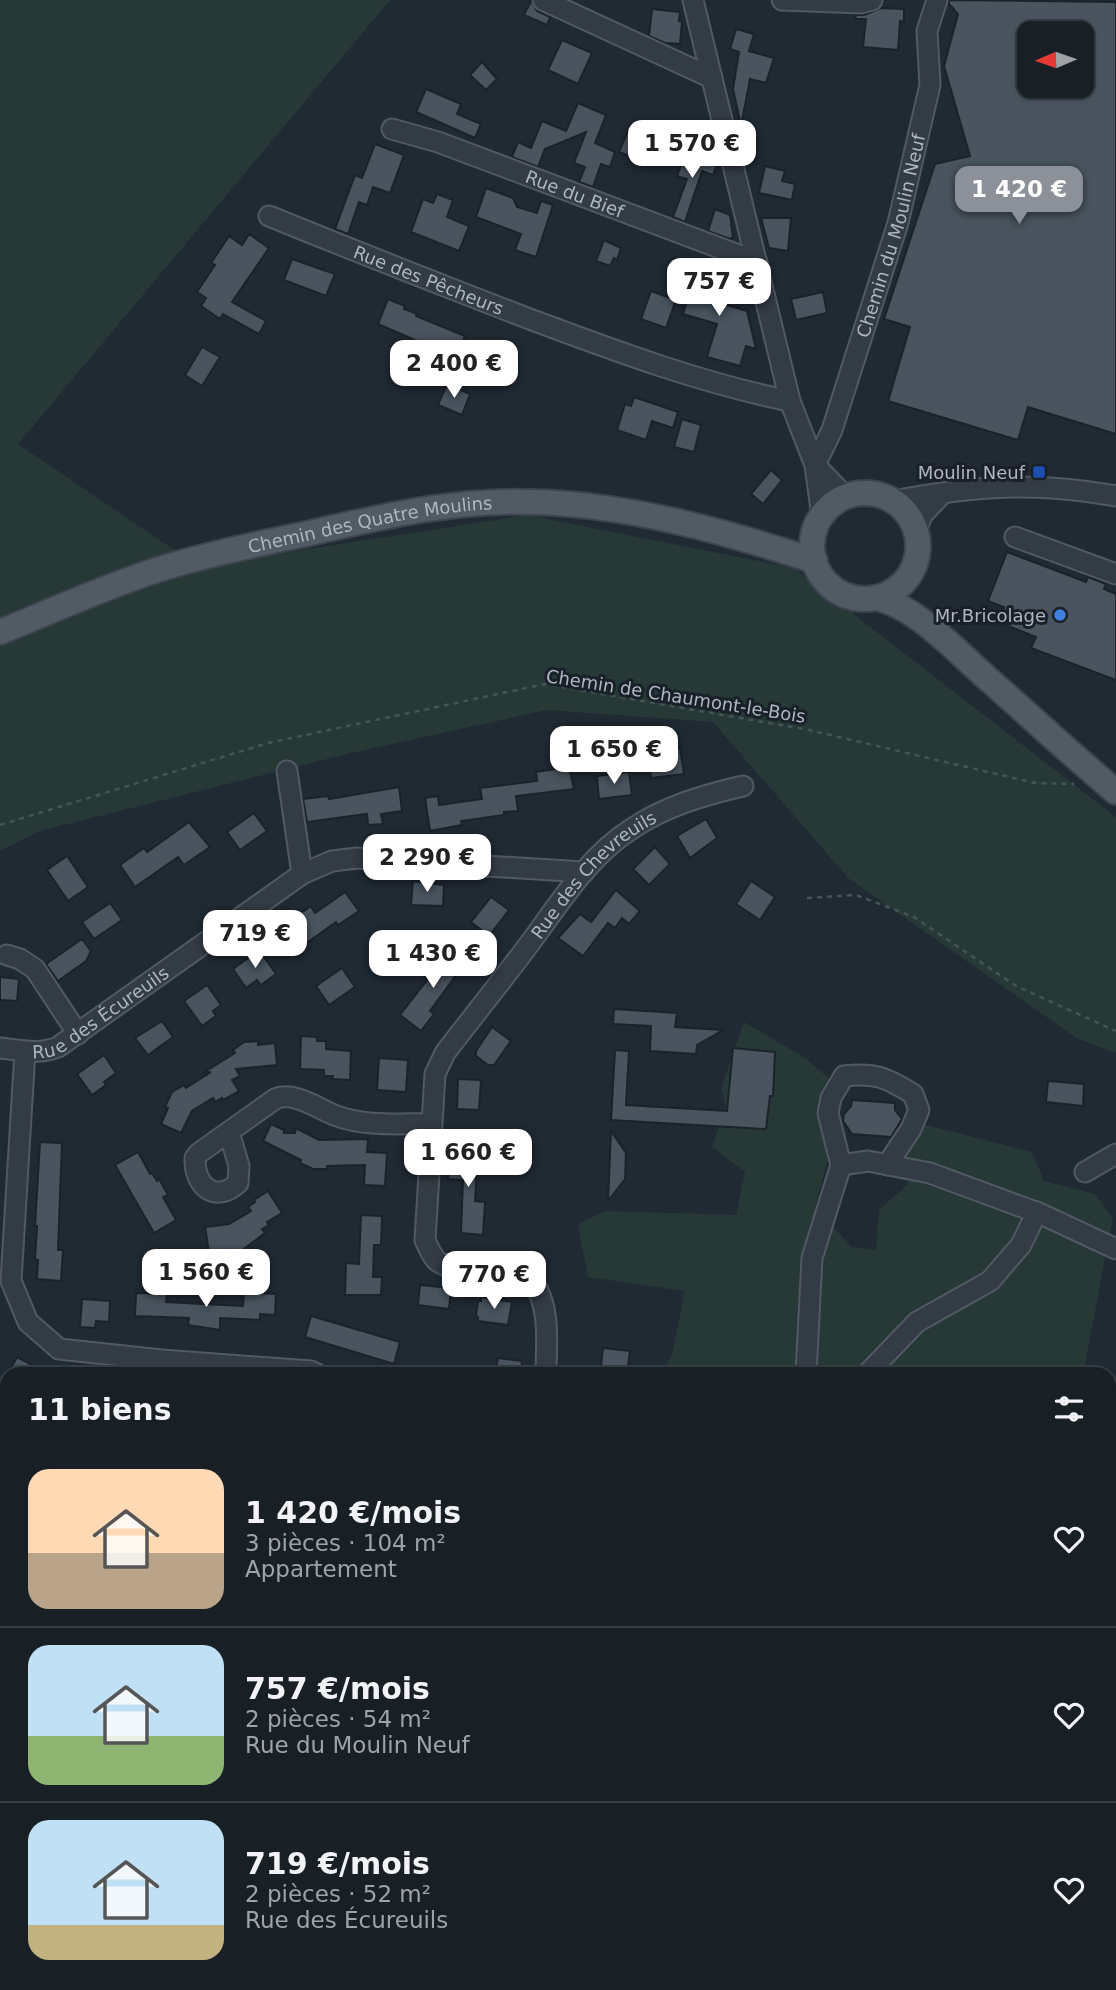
<!DOCTYPE html>
<html lang="fr">
<meta charset="utf-8">
<style>
:root{--surface:#182026;--page:#252d32;--text:#f1f3f6;--muted:#9fa3a7;--line:#363e43;--accent:#8c9099}
body{margin:0;font-family:"DejaVu Sans",sans-serif;background:var(--page);color:var(--text);height:100vh;display:flex;flex-direction:column;font-size:26px;white-space:nowrap}
*{box-sizing:border-box;margin:0}
p{font-size:23px;color:var(--muted)}
.icon{flex:none;width:38px;height:38px;fill:none;stroke:currentColor;stroke-width:2;stroke-linecap:round;stroke-linejoin:round}
.map{position:relative;flex:1;overflow:hidden}
.panel{position:absolute;left:0px;top:1367px;width:1116px;height:625px;display:flex;flex-direction:column;background:var(--surface);border-radius:21px 21px 0 0;box-shadow:0 2px 5px #0004,0 0 0 2px var(--line)}
.panel>*{flex:none}
.needle{width:46px;rotate:268deg}
.fabs{position:absolute;left:1017px;top:21px;display:grid;gap:14px}
.fabs a{display:grid;place-items:center;width:77px;height:77px;border-radius:14px;background:var(--surface);box-shadow:0 2px 5px #0004,0 0 0 2px var(--line);font-size:35px}
.price{position:absolute;translate:-50% -60px;padding:0 16px;border-radius:14px;background:#fff;color:#222;font-size:23px;line-height:46px;filter:drop-shadow(0 2px 4px #0008)}
.price::after{content:'';position:absolute;left:50%;top:42px;width:21px;height:16px;margin-left:-10px;background:inherit;clip-path:polygon(0 0,100% 0,50% 100%)}
.price.active{background:var(--accent);color:#fff}
ul{padding:0;list-style:none}
li{display:flex;align-items:center;gap:21px;height:175px;padding:0 28px}
li+li{border-top:2px solid var(--line)}
li span{display:grid;place-items:center;flex:none;width:196px;height:140px;border-radius:21px;color:#555}
li>.icon{margin-inline-start:auto}
span .icon{width:84px;height:84px;fill:#fffc;stroke-width:1}
li b{font-size:30px}
h2{display:flex;justify-content:space-between;align-items:center;height:84px;padding:0 28px;font-size:30px}
.map>svg:first-child{display:block}
.green{fill:#263937}
.building{fill:#49545f;stroke:#1b222a;stroke-width:2;fill-rule:evenodd}
.lines{fill:none;stroke-linecap:round;stroke-linejoin:round}
.minor-casing{stroke:#515962;stroke-width:23}
.major-casing{stroke:#3d444d;stroke-width:28}
.path{stroke:#435556;stroke-width:2.5;stroke-dasharray:5 5;stroke-linecap:butt}
.minor{stroke:#333b44;stroke-width:19}
.major{stroke:#515b64;stroke-width:24}
.transit-dot{fill:#1a4fb4;stroke:#192028;stroke-width:2.5}
.shop-dot{fill:#3f7fe0;stroke:#192028;stroke-width:2.5}
.labels{text-anchor:middle;dominant-baseline:central;stroke-width:6;stroke-linejoin:round;paint-order:stroke}
.street-label{font-size:18px;fill:#adb6c1;stroke:#192028}
.poi-label{font-size:18px;fill:#adb6c1;stroke:#192028;text-anchor:end}
</style>
<div class="map">
<svg width="1116" height="1990" viewBox="0 0 1116 1990">
<rect width="100%" height="100%" fill="#202a33"/>
<g class="green">
<path d="M0 0H390L18 444 198 566 528 515 794 568 1116 817V1053L1078 1039 848 878 713 722 547 710 347 754 40 831 0 851Z"/>
<path d="M744 1022 805 1058 845 1092 815 1208 852 1247 876 1250 879 1210 908 1184 898 1155 919 1123 1032 1152 1044 1181 1095 1194 1113 1218 1083 1374H662L672 1354 685 1291 588 1277 578 1224 605 1211 736 1215 745 1172 712 1147 726 1107 721 1089Z"/>
<path d="M0 1434 7 1443V1795L0 1789Z"/>
<path d="M828 1985 840 1990H220L214 1985Z"/>
</g>
<g class="building">
<path d="M949 0 1116 2V434L1028 407 1018 440 888 401 910 327 884 319 935 164 970 156 944 66 958 14 949 4ZM1029 33H1082V86H1029Z"/>
<path d="M531 1 537 11 550 17 547 25 524 15Z"/>
<path d="M881 8 904 9V22L900 21 898 50 863 47 866 19H855L856 15H864Z"/>
<path d="M652 9 680 12 679 21 682 22 680 44 665 43 649 36Z"/>
<path d="M736 29 754 34 749 51 774 58 766 83 750 79 741 126 733 89 739 52 730 49Z"/>
<path d="M562 40 592 53 578 84 548 70Z"/>
<path d="M482 62 497 79 486 90 470 75Z"/>
<path d="M426 89 461 104 457 114 481 124 475 138 416 112Z"/>
<path d="M578 103 606 115 595 143 615 152 610 167 601 164 593 187 579 182 585 167 574 163 586 132 545 149 538 167 512 157 518 142 531 148 542 121 566 131Z"/>
<path d="M628 131 642 138 639 145 652 150 647 163 619 152Z"/>
<path d="M375 144 404 155 390 193 373 187 367 205 359 202 348 234 335 229 355 175 362 178Z"/>
<path d="M686 152 704 160 707 154 719 159 713 175 702 171 685 222 673 217 687 179 677 176Z"/>
<path d="M765 166 785 171 782 181 795 184 792 200 759 193Z"/>
<path d="M486 188 513 198 517 207 537 213 541 201 553 205 536 257 515 250 521 234 476 217Z"/>
<path d="M437 194 453 200 447 217 469 226 459 251 411 232 423 199 433 203Z"/>
<path d="M715 209 730 215 733 237 730 239 708 231Z"/>
<path d="M761 218H791L788 251 769 248Z"/>
<path d="M249 234 269 248 232 302 266 321 259 334 223 314 220 319 201 306 206 298 197 292 215 265 211 263 229 236 242 245Z"/>
<path d="M604 240 621 248 617 260 614 258 610 266 596 261Z"/>
<path d="M292 259 335 274 326 296 284 280Z"/>
<path d="M699 261 720 267 710 300 747 311 756 349 746 346 740 366 707 357 717 324 683 314Z"/>
<path d="M651 291 676 300 666 328 641 319Z"/>
<path d="M823 292 827 313 796 320 791 299Z"/>
<path d="M388 299 405 306 404 309 417 314 416 316 465 336 452 370 435 363 440 351 378 324Z"/>
<path d="M202 347 220 357 202 386 185 375Z"/>
<path d="M447 384 470 394 462 415 438 405Z"/>
<path d="M634 397 678 412 673 428 652 421 646 440 617 430 625 404 631 406Z"/>
<path d="M682 419 701 425 694 452 674 447Z"/>
<path d="M771 470 782 480 763 504 751 494Z"/>
<path d="M1007 552 1086 582 1088 577 1106 584 1104 589 1116 594V680L1031 648 1036 637 1003 624 1005 616 1002 615 1004 607 988 601Z"/>
<path d="M680 748 684 774 651 778 648 752Z"/>
<path d="M569 767 574 789 516 796 518 811 504 812V815L461 821 462 825 430 831 425 798 438 796 439 805 482 799 480 788 537 781 536 772Z"/>
<path d="M629 772 632 795 599 799 597 776Z"/>
<path d="M399 787 402 811 381 814 383 824 368 825 367 814 307 822 303 799 328 796 329 799Z"/>
<path d="M254 813 267 831 240 850 227 832Z"/>
<path d="M706 819 717 838 690 858 677 836Z"/>
<path d="M189 822 210 847 184 865 178 857 135 887 120 865 144 848 147 852Z"/>
<path d="M655 847 670 864 649 885 633 869Z"/>
<path d="M67 856 88 887 68 901 47 870Z"/>
<path d="M413 881 444 885 443 906 411 905Z"/>
<path d="M751 881 775 897 760 920 736 904Z"/>
<path d="M616 890 640 911 629 924 622 918 615 928 608 923 583 956 558 938 580 914 591 922Z"/>
<path d="M345 892 359 911 338 925 336 922 301 947 289 929 298 923 294 918 311 906 315 913Z"/>
<path d="M491 897 509 910 489 936 471 922Z"/>
<path d="M110 903 122 920 94 939 82 922Z"/>
<path d="M394 935 407 953 381 970 369 953Z"/>
<path d="M82 939 91 951 86 961 58 981 46 964Z"/>
<path d="M452 948 467 960 430 1011 434 1014 421 1031 400 1015Z"/>
<path d="M259 950 276 974 261 985 257 980 246 988 233 969Z"/>
<path d="M342 968 355 987 329 1005 316 986Z"/>
<path d="M0 977 19 979 17 1001 0 1000Z"/>
<path d="M207 985 221 1005 213 1011 216 1016 202 1026 184 1001Z"/>
<path d="M614 1009 677 1013 675 1027 723 1030 697 1045 696 1054 650 1051 651 1026 613 1024Z"/>
<path d="M162 1021 173 1037 148 1055 135 1038Z"/>
<path d="M492 1027 511 1041 494 1065H488L476 1056V1051Z"/>
<path d="M301 1036 317 1037V1041H326V1049L351 1051 350 1080 332 1079 333 1076H324V1070L300 1069Z"/>
<path d="M258 1041V1045L275 1043 277 1065 236 1069 240 1076 232 1080 239 1091 223 1100 222 1098 215 1102 213 1098 192 1111 181 1133 161 1124 168 1108 165 1107 172 1092 184 1085 186 1088 211 1072 203 1073 235 1053 233 1050 244 1042Z"/>
<path d="M733 1048 775 1052 773 1096H770L766 1129 611 1120 615 1050 629 1051 626 1105 727 1111Z"/>
<path d="M104 1055 116 1073 104 1082 106 1085 92 1095 77 1074Z"/>
<path d="M379 1058 408 1060 406 1092 377 1090Z"/>
<path d="M458 1079 481 1080 479 1110 457 1109Z"/>
<path d="M1048 1081 1084 1084 1083 1106 1046 1102Z"/>
<path d="M852 1100 895 1103V1110L902 1119 891 1137 852 1134 843 1121 844 1114 851 1106Z"/>
<path d="M271 1124 284 1130V1133H295L296 1128 319 1140 368 1139 367 1152 387 1153 385 1186 364 1185 365 1165 327 1166V1169H313L300 1163 301 1160 263 1141Z"/>
<path d="M611 1131 626 1153 625 1179 608 1201Z"/>
<path d="M40 1142 62 1143 58 1250H63L61 1281 37 1279 38 1260 35 1259 37 1226H35Z"/>
<path d="M455 1147 478 1148 475 1201 485 1202 483 1235 461 1233 463 1180 448 1179 449 1162H454Z"/>
<path d="M138 1152 150 1174 152 1173 157 1181 159 1179 168 1195 163 1197 176 1220 154 1233 115 1165Z"/>
<path d="M510 1156 523 1157 522 1170 509 1169Z"/>
<path d="M268 1191 282 1213 267 1222 269 1225 262 1229 265 1233 240 1252 225 1254V1250L209 1252 205 1227 229 1224 251 1211 248 1207 255 1202 254 1200Z"/>
<path d="M361 1215 382 1216 381 1245H374L373 1277H382L381 1295H345L346 1263 359 1264Z"/>
<path d="M420 1285 451 1288 449 1309 418 1305Z"/>
<path d="M244 1292 276 1294 275 1315 260 1314V1320L220 1318V1330L188 1325 189 1318 135 1316 136 1293 167 1294 166 1302 243 1306Z"/>
<path d="M481 1297 512 1302 508 1325 478 1321V1317L476 1316 478 1301H481Z"/>
<path d="M82 1299 110 1301 109 1322 96 1321 95 1328 80 1327Z"/>
<path d="M311 1316 400 1342 394 1364 305 1337Z"/>
<path d="M603 1348 630 1351 627 1374H600Z"/>
<path d="M17 1357 49 1374H8Z"/>
<path d="M498 1358 522 1361 521 1374H495Z"/>
</g>
<g class="lines">
<defs>
<g id="minor">
<path d="M543 0 712 78"/>
<path d="M693 0 790 401 815 465 822 517"/>
<path d="M782 0 861 3 872 0"/>
<path id="s1" d="M392 129 438 142 757 262"/>
<path id="s2" d="M269 216C355 251 441 285 527 318 613 350 700 383 790 401"/>
<path id="s3" d="M815 465 832 430 898 223 930 85 927 31 937 0"/>
<path d="M815 465 846 497"/>
<path d="M893 501C974 486 1034 481 1116 496"/>
<path d="M916 532 922 515 943 493"/>
<path d="M1015 537 1116 574"/>
<path d="M287 771 302 874"/>
<path d="M7 955 20 959 35 969 78 1034"/>
<path id="s4" d="M0 1048C20 1050 39 1055 58 1047L302 874 332 861 357 858 584 872"/>
<path d="M25 1051 11 1281 28 1322 59 1349 162 1360 311 1371 317 1374"/>
<path d="M229 1132 239 1166 238 1183C215 1204 194 1186 195 1158L199 1153 275 1099C293 1090 320 1110 337 1116 367 1127 401 1123 431 1124"/>
<path d="M841 1165 828 1113 831 1098 844 1076C875 1072 887 1078 913 1094L919 1110 911 1129 887 1165"/>
<path d="M1085 1172 1116 1154"/>
<path id="s5" d="M546 1374C546 1346 551 1308 534 1284 507 1267 457 1278 436 1260 431 1254 428 1247 425 1240L435 1074 445 1053C474 1015 505 977 533 939 563 898 590 855 633 828 666 806 704 795 743 786"/>
<path d="M806 1374 812 1258 841 1165 868 1161 930 1173 1041 1214 1116 1249"/>
<path d="M867 1374 917 1322 990 1281 1021 1245 1037 1212"/>
<path d="M1110 1521H1116"/>
<path d="M1110 1646H1116"/>
<path d="M1110 1691H1116"/>
<path d="M1110 1768 1116 1769"/>
</g>
<g id="major">
<circle cx="865" cy="546" r="53"/>
<path d="M876 598C916 606 957 652 987 678 1030 716 1072 755 1116 792"/>
<path id="s6" d="M0 632C52 611 104 587 157 570 204 555 254 545 301 535 376 518 454 499 531 502 627 504 724 531 815 561"/>
<path d="M0 1839 7 1845"/>
<path d="M163 1984 169 1990"/>
</g>
</defs>
<use href="#minor" class="minor-casing"/>
<use href="#major" class="major-casing"/>
<g class="path">
<path d="M0 825 268 743 545 684 809 730 1035 783 1074 784"/>
<path d="M807 898 856 895 914 917 1016 986 1116 1031"/>
<path d="M0 1420 7 1429"/>
</g>
<use href="#minor" class="minor"/>
<use href="#major" class="major"/>
</g>
<rect class="transit-dot" x="1032" y="465" width="14" height="14" rx="3.5"/>
<circle class="shop-dot" cx="1060" cy="615" r="7"/>
<g class="labels">
<g class="street-label">
<text stroke="none"><textPath href="#s1" startOffset="194">Rue du Bief</textPath></text>
<text stroke="none"><textPath href="#s3" startOffset="242">Chemin du Moulin Neuf</textPath></text>
<text stroke="none"><textPath href="#s2" startOffset="172">Rue des Pêcheurs</textPath></text>
<text stroke="none"><textPath href="#s6" startOffset="387">Chemin des Quatre Moulins</textPath></text>
<text transform="translate(676 696) rotate(9)">Chemin de Chaumont-le-Bois</text>
<text stroke="none"><textPath href="#s5" startOffset="640">Rue des Chevreuils</textPath></text>
<text stroke="none"><textPath href="#s4" startOffset="112">Rue des Écureuils</textPath></text>
</g>
<g class="poi-label">
<text x="1025" y="472">Moulin Neuf</text>
<text x="1046" y="615">Mr.Bricolage</text>
</g>
</g>
</svg>
<div class="fabs">
<a><svg class="needle" viewBox="-14 -14 28 28"><path d="M0-13l5 13h-10z" fill="#e53935"/><path d="M0 13l5-13h-10z" fill="#9fa3a7"/></svg></a>
</div>
<b class="price" style="left:692px;top:180px">1 570 €</b>
<b class="price active" style="left:1019px;top:226px">1 420 €</b>
<b class="price" style="left:719px;top:318px">757 €</b>
<b class="price" style="left:454px;top:400px">2 400 €</b>
<b class="price" style="left:614px;top:786px">1 650 €</b>
<b class="price" style="left:427px;top:894px">2 290 €</b>
<b class="price" style="left:255px;top:970px">719 €</b>
<b class="price" style="left:433px;top:990px">1 430 €</b>
<b class="price" style="left:468px;top:1189px">1 660 €</b>
<b class="price" style="left:206px;top:1309px">1 560 €</b>
<b class="price" style="left:494px;top:1311px">770 €</b>
<section class="panel">
<h2>11 biens<svg class="icon" aria-label="filters" viewBox="0 0 24 24"><path d="M4 7h16M4 17h16"/><circle cx="9" cy="7" r="2"/><circle cx="15" cy="17" r="2"/></svg></h2>
<ul>
<li><span style="background:linear-gradient(#ffd9b3 60%,#b9a48a 0)"><svg class="icon" aria-label="home" viewBox="0 0 24 24"><path d="M3 11l9-7 9 7M6 9v11h12V9"/></svg></span><div><b>1 420 €/mois</b><p>3 pièces · 104 m²</p><p>Appartement</p></div><svg class="icon" aria-label="heart" viewBox="0 0 24 24"><path d="M12 20l-8-8c-3-5 5-10 8-4 3-6 11-1 8 4z"/></svg></li>
<li><span style="background:linear-gradient(#bfe0f5 65%,#8fb573 0)"><svg class="icon" aria-label="home" viewBox="0 0 24 24"><path d="M3 11l9-7 9 7M6 9v11h12V9"/></svg></span><div><b>757 €/mois</b><p>2 pièces · 54 m²</p><p>Rue du Moulin Neuf</p></div><svg class="icon" aria-label="heart" viewBox="0 0 24 24"><path d="M12 20l-8-8c-3-5 5-10 8-4 3-6 11-1 8 4z"/></svg></li>
<li><span style="background:linear-gradient(#bfe0f5 75%,#c2b280 0)"><svg class="icon" aria-label="home" viewBox="0 0 24 24"><path d="M3 11l9-7 9 7M6 9v11h12V9"/></svg></span><div><b>719 €/mois</b><p>2 pièces · 52 m²</p><p>Rue des Écureuils</p></div><svg class="icon" aria-label="heart" viewBox="0 0 24 24"><path d="M12 20l-8-8c-3-5 5-10 8-4 3-6 11-1 8 4z"/></svg></li>
</ul>
</section>
</div>
